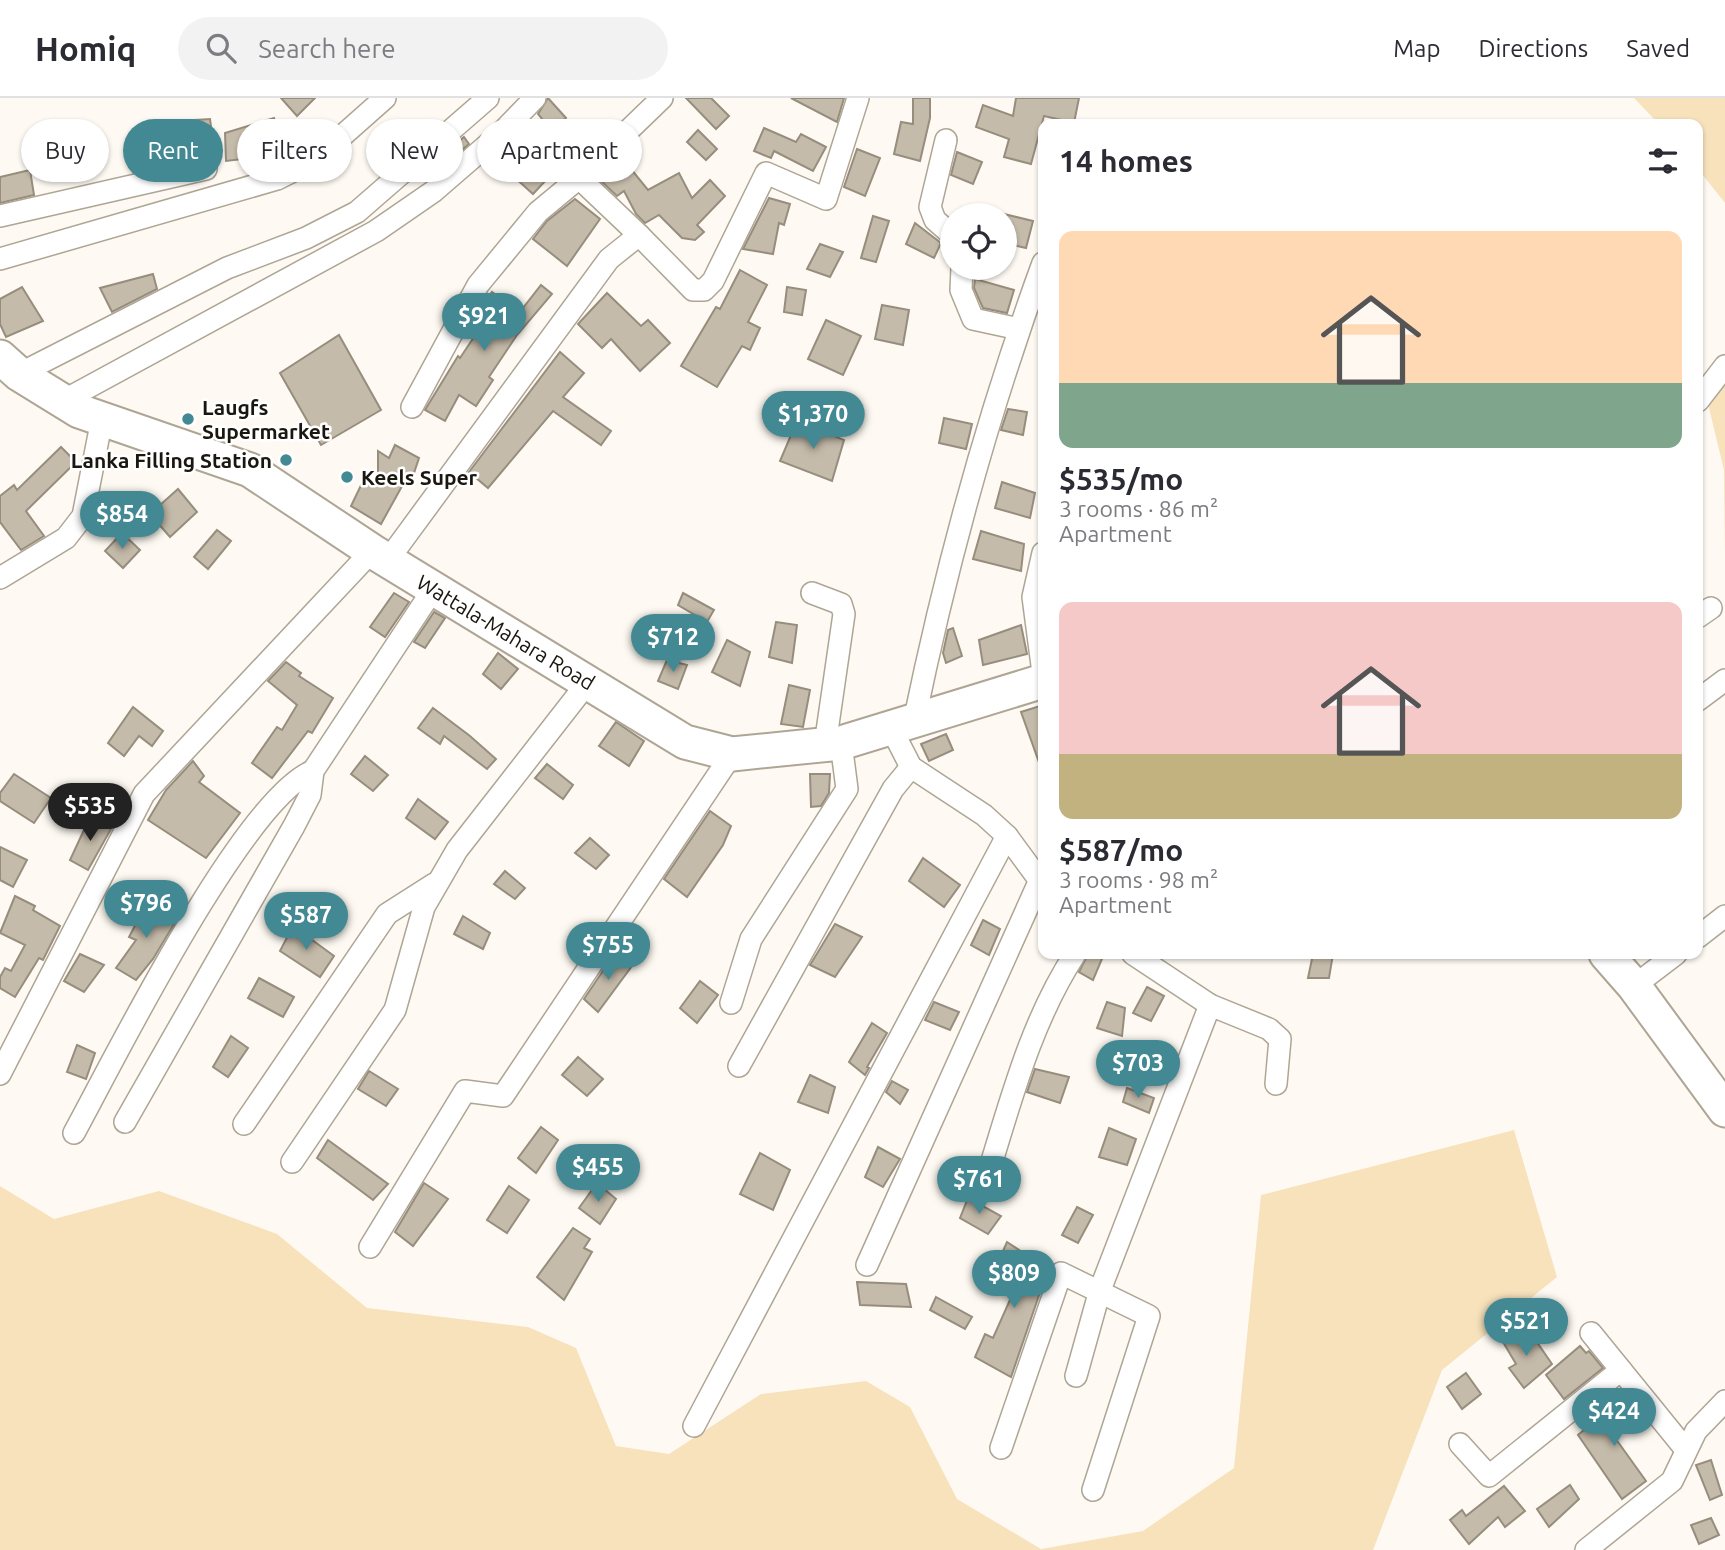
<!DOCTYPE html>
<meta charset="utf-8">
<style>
:root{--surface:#fff;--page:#f2f2f3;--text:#2b2b33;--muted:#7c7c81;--line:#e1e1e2;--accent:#438994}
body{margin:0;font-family:Ubuntu,sans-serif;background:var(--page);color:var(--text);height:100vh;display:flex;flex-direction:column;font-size:26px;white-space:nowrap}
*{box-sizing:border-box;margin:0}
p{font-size:23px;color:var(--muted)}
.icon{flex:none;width:38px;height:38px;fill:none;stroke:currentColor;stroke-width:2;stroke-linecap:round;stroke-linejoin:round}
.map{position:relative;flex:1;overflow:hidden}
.details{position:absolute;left:1038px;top:21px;width:665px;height:840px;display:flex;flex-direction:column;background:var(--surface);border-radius:14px;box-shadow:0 2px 5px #0004}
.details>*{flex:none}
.guide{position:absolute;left:21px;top:21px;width:665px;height:63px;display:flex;gap:14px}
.tools{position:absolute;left:940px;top:105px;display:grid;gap:14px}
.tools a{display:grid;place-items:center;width:77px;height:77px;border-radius:50%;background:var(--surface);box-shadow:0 2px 5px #0004;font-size:35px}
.price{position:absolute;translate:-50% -60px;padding:0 16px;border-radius:24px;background:var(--accent);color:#fff;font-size:23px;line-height:46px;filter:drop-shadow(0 2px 4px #0008)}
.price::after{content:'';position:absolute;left:50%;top:42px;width:21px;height:16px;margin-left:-10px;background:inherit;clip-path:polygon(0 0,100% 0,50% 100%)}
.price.current{background:#222;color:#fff}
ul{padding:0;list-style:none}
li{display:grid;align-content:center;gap:14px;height:371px;padding:0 21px}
li span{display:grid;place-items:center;height:217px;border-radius:14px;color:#555}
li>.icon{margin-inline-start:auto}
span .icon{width:126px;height:126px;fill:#fffc;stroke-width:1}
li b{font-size:30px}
h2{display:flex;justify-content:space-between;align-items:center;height:84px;padding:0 21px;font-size:30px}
.tag{padding:0 24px;border-radius:32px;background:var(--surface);box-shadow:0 2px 5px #0004;font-size:24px;line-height:63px}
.tag.current{background:var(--accent);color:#fff}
header{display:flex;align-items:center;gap:42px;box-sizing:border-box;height:98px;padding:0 35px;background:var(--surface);border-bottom:2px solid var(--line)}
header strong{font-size:33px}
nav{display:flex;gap:38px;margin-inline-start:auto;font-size:24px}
.search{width:490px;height:63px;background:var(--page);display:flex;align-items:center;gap:18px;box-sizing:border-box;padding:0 24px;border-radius:38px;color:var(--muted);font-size:26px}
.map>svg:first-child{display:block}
.green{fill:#f7e2bc}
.building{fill:#c5bbaa;stroke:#968d7d;stroke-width:2}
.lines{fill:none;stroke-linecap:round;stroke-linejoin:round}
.street-casing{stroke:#aea594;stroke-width:24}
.primary-casing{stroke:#aea594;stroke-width:37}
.street{stroke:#fff;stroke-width:21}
.primary{stroke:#fff;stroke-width:33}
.poi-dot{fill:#438994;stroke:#fff;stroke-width:2.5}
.labels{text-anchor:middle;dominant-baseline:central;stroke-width:5;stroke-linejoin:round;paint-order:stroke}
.poi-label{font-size:21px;font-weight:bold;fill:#1a1610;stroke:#fff;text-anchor:start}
.street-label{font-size:21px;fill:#1a1610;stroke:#fff}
</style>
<header>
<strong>Homiq</strong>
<div class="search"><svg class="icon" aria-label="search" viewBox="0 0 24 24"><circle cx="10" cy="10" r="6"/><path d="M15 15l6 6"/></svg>Search here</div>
<nav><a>Map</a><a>Directions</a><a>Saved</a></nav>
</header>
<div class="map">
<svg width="1725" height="1452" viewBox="0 0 1725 1452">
<rect width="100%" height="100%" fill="#fefaf3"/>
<g class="green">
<path d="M1634 0H1725V105L1698 71V26H1659Z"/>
<path d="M1725 272V462L1724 372 1707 302Z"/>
<path d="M1514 1032 1557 1179 1442 1272 1373 1452H0V1088L54 1121 159 1093 277 1136 367 1210 528 1229 576 1250 616 1348 669 1356 761 1296 866 1283 910 1309 957 1401 1041 1451 1143 1433 1234 1370 1261 1097Z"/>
</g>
<g class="building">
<path d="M281 0H315L297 18Z"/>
<path d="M548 0 566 20 551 32 538 16Z"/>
<path d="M686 0H711L729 18 716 31Z"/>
<path d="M791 0H844L837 24Z"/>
<path d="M913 0H930V20L920 63 894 56 901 24 913 26Z"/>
<path d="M1016 0H1079L1074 25 1044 18 1031 66 1004 59 1009 41 976 29 983 7 1013 18Z"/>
<path d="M274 20 285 56 226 63 225 35Z"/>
<path d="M210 21 213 44 169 47 163 24Z"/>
<path d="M91 29 102 59 76 66 65 40Z"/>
<path d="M764 30 796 44 801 36 826 49 813 73 774 53 771 60 754 53Z"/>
<path d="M698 32 717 51 706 62 687 44Z"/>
<path d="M464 39 469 46 446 65 441 58Z"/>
<path d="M857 51 880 60 865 98 844 89Z"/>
<path d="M515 52 547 81 533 96 502 68Z"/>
<path d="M957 54 982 64 973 86 951 77Z"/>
<path d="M622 60 648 92 679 75 692 100 710 82 725 98 697 127 704 134 695 142 682 140 659 117 645 125 636 116 624 93 617 98 598 80Z"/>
<path d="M30 72 34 97 0 105V79Z"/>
<path d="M769 100 790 106 784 127 779 125 773 156 743 151Z"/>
<path d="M575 101 600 121 567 168 533 141 547 123Z"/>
<path d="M1004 116 1033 123 1026 150 1004 145Z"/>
<path d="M873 118 889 123 876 164 861 160Z"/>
<path d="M915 125 941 145 934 160 906 146Z"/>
<path d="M820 146 843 154 830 179 807 171Z"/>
<path d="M740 172 767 187 748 224 760 230 750 252 742 248 717 289 681 268 716 209 720 211Z"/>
<path d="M153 176 157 191 112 214 100 190Z"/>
<path d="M975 181 1014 192 1007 215 983 210 974 190Z"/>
<path d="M541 187 552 196 517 237 489 279 493 282 476 308 459 297 445 323 425 312 458 258 460 260 490 215 482 208 492 194 519 215Z"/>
<path d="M22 189 43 223 6 239 0 226V201Z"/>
<path d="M787 189 806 192 802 217 784 214Z"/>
<path d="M607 195 641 228 648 222 670 245 640 273 611 241 602 250 578 226Z"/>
<path d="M882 207 909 212 903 247 875 241Z"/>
<path d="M826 222 861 238 843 277 808 261Z"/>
<path d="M339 237 381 312 321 347 280 275Z"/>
<path d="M560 254 584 275 563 299 611 333 601 347 553 313 488 390 469 374Z"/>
<path d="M1008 311 1027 314 1023 337 1001 332Z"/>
<path d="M944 320 972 326 966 351 939 345Z"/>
<path d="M797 323 844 342 832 383 780 363Z"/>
<path d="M395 347 419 360 411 384 406 381 381 426 351 408 365 379 378 386V353L389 360Z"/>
<path d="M61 349 76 364 26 413 44 438 21 452 0 424V398L14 387 17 392Z"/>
<path d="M1002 384 1035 395 1030 420 995 410Z"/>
<path d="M178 391 197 414 170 439 150 416Z"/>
<path d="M217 432 231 443 208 471 194 459Z"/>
<path d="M981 433 1024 446 1021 473 973 461Z"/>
<path d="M122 435 140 452 123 470 105 453Z"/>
<path d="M394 495 409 504 385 539 370 529Z"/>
<path d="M683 495 714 512 707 524 678 507Z"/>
<path d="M434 514 445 520 425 550 414 544Z"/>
<path d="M776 524 797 527 792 565 769 559Z"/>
<path d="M1021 527 1027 556 983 567 979 542Z"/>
<path d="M953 530 962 558 946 565 943 555 948 532Z"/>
<path d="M727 542 750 554 740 588 712 574Z"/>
<path d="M498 555 518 571 501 591 483 576Z"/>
<path d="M667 562 687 567 678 591 658 583Z"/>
<path d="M286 564 301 575 299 578 333 600 312 635 308 633 272 680 252 665 277 629 282 632 297 607 268 583Z"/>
<path d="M789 587 810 592 803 629 781 626Z"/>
<path d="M1043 607V670H1041L1021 614Z"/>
<path d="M133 609 163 633 152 648 139 638 124 658 108 645Z"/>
<path d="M433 610 470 638 496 661 487 671 444 638 440 646 418 630Z"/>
<path d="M616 624 644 643 629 668 599 648Z"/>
<path d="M946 636 953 652 929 663 921 646Z"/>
<path d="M365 658 388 677 373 693 351 676Z"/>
<path d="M193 663 204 678 199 684 240 715 206 760 148 722 166 692Z"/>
<path d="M547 666 573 687 563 701 535 680Z"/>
<path d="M14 676 51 700 34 725 0 703V695Z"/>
<path d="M810 676H830L829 695 821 708 811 709Z"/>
<path d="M418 701 448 724 435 741 406 720Z"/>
<path d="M710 713 731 728 723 747 687 799 664 781Z"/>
<path d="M90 719 111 731 88 772 70 762Z"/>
<path d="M590 740 609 757 596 771 575 755Z"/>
<path d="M0 749 27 762 13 789 0 782Z"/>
<path d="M923 760 960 787 944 809 909 783Z"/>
<path d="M505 773 525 790 515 801 494 786Z"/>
<path d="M15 798 35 808 33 812 60 828 43 862 39 860 15 899 0 890V879L5 870 11 873 25 847 0 835Z"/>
<path d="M148 803 177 821 153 861 136 882 116 870 136 842 129 839Z"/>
<path d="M463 818 490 835 483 851 454 836Z"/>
<path d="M983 822 1000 831 989 857 971 847Z"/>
<path d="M835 826 862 839 835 879 810 867Z"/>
<path d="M293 828 334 858 320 879 280 853Z"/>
<path d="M615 855 632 868 598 914 584 901Z"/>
<path d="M80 856 104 867 84 894 64 883Z"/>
<path d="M1088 856H1104L1093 882 1079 874Z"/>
<path d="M1313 856H1333L1329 880H1308Z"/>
<path d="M259 880 294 899 283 919 248 900Z"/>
<path d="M700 883 718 897 697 925 680 910Z"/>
<path d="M1147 889 1164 898 1151 923 1133 915Z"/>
<path d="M934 904 959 914 950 932 925 922Z"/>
<path d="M1107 904 1125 910 1122 938 1097 930Z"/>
<path d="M872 925 887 935 867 969 869 970 865 977 849 964Z"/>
<path d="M231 938 248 950 228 979 213 969Z"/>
<path d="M77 947 95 955 86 981 67 974Z"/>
<path d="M578 959 603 981 587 998 562 977Z"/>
<path d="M1035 971 1069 979 1060 1005 1027 994Z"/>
<path d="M369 973 398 991 386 1008 358 991Z"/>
<path d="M810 977 835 989 828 1015 798 1004Z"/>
<path d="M892 983 908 992 900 1006 886 994Z"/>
<path d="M1127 990 1154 1000 1149 1015 1123 1004Z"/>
<path d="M541 1029 558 1042 536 1075 518 1060Z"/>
<path d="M1109 1030 1136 1041 1127 1067 1099 1059Z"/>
<path d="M328 1042 388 1086 373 1102 317 1060Z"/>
<path d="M878 1049 900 1061 883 1089 865 1079Z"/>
<path d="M760 1055 790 1072 773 1112 740 1096Z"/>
<path d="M424 1085 448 1101 413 1148 395 1134Z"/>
<path d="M597 1085 616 1101 600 1126 579 1110Z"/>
<path d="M509 1088 529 1102 507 1135 487 1122Z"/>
<path d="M968 1100 1001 1118 988 1136 960 1120Z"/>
<path d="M1077 1109 1093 1117 1078 1145 1062 1137Z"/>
<path d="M573 1130 590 1141 584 1150 592 1154 564 1202 537 1179Z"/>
<path d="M1007 1144 1048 1171 1011 1279 975 1259 985 1236 993 1240 1018 1184 995 1171Z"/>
<path d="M857 1184 906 1186 911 1209 860 1207Z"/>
<path d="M936 1199 972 1219 965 1231 930 1212Z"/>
<path d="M1512 1233 1521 1245 1532 1237 1552 1266 1524 1290 1509 1270 1516 1266 1500 1239Z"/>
<path d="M1580 1248 1586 1255 1589 1253 1603 1270 1564 1301 1546 1277Z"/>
<path d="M1466 1275 1481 1296 1462 1311 1447 1289Z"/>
<path d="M1625 1298 1639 1315 1613 1337 1646 1383 1622 1401 1578 1337Z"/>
<path d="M1711 1362 1722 1397 1710 1402 1696 1367Z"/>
<path d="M1570 1387 1579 1401 1549 1429 1537 1411Z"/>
<path d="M1504 1388 1525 1413 1505 1429 1498 1419 1469 1446 1450 1422 1462 1412 1466 1418Z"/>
<path d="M1711 1420 1719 1437 1699 1446 1691 1427Z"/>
</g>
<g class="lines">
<defs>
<g id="street">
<path d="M946 42 930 109 935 122 952 137"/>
<path d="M0 118 206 71"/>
<path d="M639 137 693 192H704L713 183 766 75 826 101 858 0"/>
<path d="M0 161 277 81 315 62 385 0"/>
<path d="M962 170 961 192 973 221 1019 231"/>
<path d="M19 276 227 170 306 140 357 114 488 0"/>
<path d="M1698 303 1725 268"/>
<path d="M61 304 376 133 434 93 501 35 535 0"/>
<path d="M412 309 478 187 538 114 579 80"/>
<path d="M1043 455 1033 499 1043 575"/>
<path d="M388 462 609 161 639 137 579 80 662 0"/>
<path d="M0 480 66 440 83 418 102 321"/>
<path d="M812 495 841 506 844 516 825 647"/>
<path d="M1698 519 1711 510"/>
<path d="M1698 602 1725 582"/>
<path d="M914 624C946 469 988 315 1043 165"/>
<path d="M891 630 911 669 984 717 1007 738 1043 787"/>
<path d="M1698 839 1725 818"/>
<path d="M1133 856 1210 907 1269 931 1280 941 1276 986"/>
<path d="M1634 888 1676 856"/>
<path d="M731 905 751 841 847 691 841 645"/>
<path d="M739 968 893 691 911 669"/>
<path d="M0 976 144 696 372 453"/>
<path d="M125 1024 294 728 310 697 313 673 434 490"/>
<path d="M244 1026 387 816 434 786"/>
<path d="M74 1035C115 960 243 701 313 673"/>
<path d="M992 1063C1014 991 1034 919 1075 856"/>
<path d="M292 1064 395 912 424 809 457 752 588 584"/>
<path d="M370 1149 465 993 503 998 732 656"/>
<path d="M867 1167 1039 784"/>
<path d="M1591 1235 1686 1352"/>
<path d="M1076 1278 1100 1192 1210 907"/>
<path d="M694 1328 1007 738"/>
<path d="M1460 1346 1489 1378 1621 1272"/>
<path d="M1001 1350 1061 1175 1149 1218 1093 1392"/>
<path d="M1586 1452 1672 1383 1696 1333 1725 1303"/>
</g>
<g id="primary">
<path d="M0 259 19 276 79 313 250 372 372 453 685 644 732 656 841 645 1043 583"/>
<path d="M1606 856 1634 888 1725 1012"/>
</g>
</defs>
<use href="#street" class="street-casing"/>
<use href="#primary" class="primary-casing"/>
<use href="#street" class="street"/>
<use href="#primary" class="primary"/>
</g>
<g class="poi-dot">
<circle cx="188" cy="321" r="7"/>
<circle cx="286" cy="362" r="7"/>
<circle cx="347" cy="379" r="7"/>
</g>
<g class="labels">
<g class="poi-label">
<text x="202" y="309">Laugfs<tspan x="202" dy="24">Supermarket</tspan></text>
<text x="272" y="362" text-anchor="end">Lanka Filling Station</text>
<text x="361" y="379">Keels Super</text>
</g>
<g class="street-label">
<text transform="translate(506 534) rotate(31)">Wattala-Mahara Road</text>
</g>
</g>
</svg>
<div class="tools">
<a><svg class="icon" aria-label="locate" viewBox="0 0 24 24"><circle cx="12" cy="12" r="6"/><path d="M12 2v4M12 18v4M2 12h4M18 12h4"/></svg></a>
</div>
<b class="price" style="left:484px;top:255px">$921</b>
<b class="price" style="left:813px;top:353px">$1,370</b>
<b class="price" style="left:122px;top:453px">$854</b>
<b class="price" style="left:673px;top:576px">$712</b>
<b class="price current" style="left:90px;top:745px">$535</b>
<b class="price" style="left:146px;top:842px">$796</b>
<b class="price" style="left:306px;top:854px">$587</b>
<b class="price" style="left:608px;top:884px">$755</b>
<b class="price" style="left:1138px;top:1002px">$703</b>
<b class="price" style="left:598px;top:1106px">$455</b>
<b class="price" style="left:979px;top:1118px">$761</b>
<b class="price" style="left:1014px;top:1212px">$809</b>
<b class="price" style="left:1526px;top:1260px">$521</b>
<b class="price" style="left:1614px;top:1350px">$424</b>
<div class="guide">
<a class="tag">Buy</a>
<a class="tag current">Rent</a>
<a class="tag">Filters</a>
<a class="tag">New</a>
<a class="tag">Apartment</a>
</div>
<section class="details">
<h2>14 homes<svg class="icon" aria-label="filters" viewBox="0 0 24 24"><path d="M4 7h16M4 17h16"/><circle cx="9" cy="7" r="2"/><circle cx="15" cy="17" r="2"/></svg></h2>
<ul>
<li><span style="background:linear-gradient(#ffd9b3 70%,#7fa58c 0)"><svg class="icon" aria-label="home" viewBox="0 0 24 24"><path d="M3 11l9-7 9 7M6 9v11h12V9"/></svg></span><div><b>$535/mo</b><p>3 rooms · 86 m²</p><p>Apartment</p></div></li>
<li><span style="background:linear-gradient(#f6c9c9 70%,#c2b280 0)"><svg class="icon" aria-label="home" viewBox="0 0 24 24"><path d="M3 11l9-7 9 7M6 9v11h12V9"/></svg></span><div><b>$587/mo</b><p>3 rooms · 98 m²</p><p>Apartment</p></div></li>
</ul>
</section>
</div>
